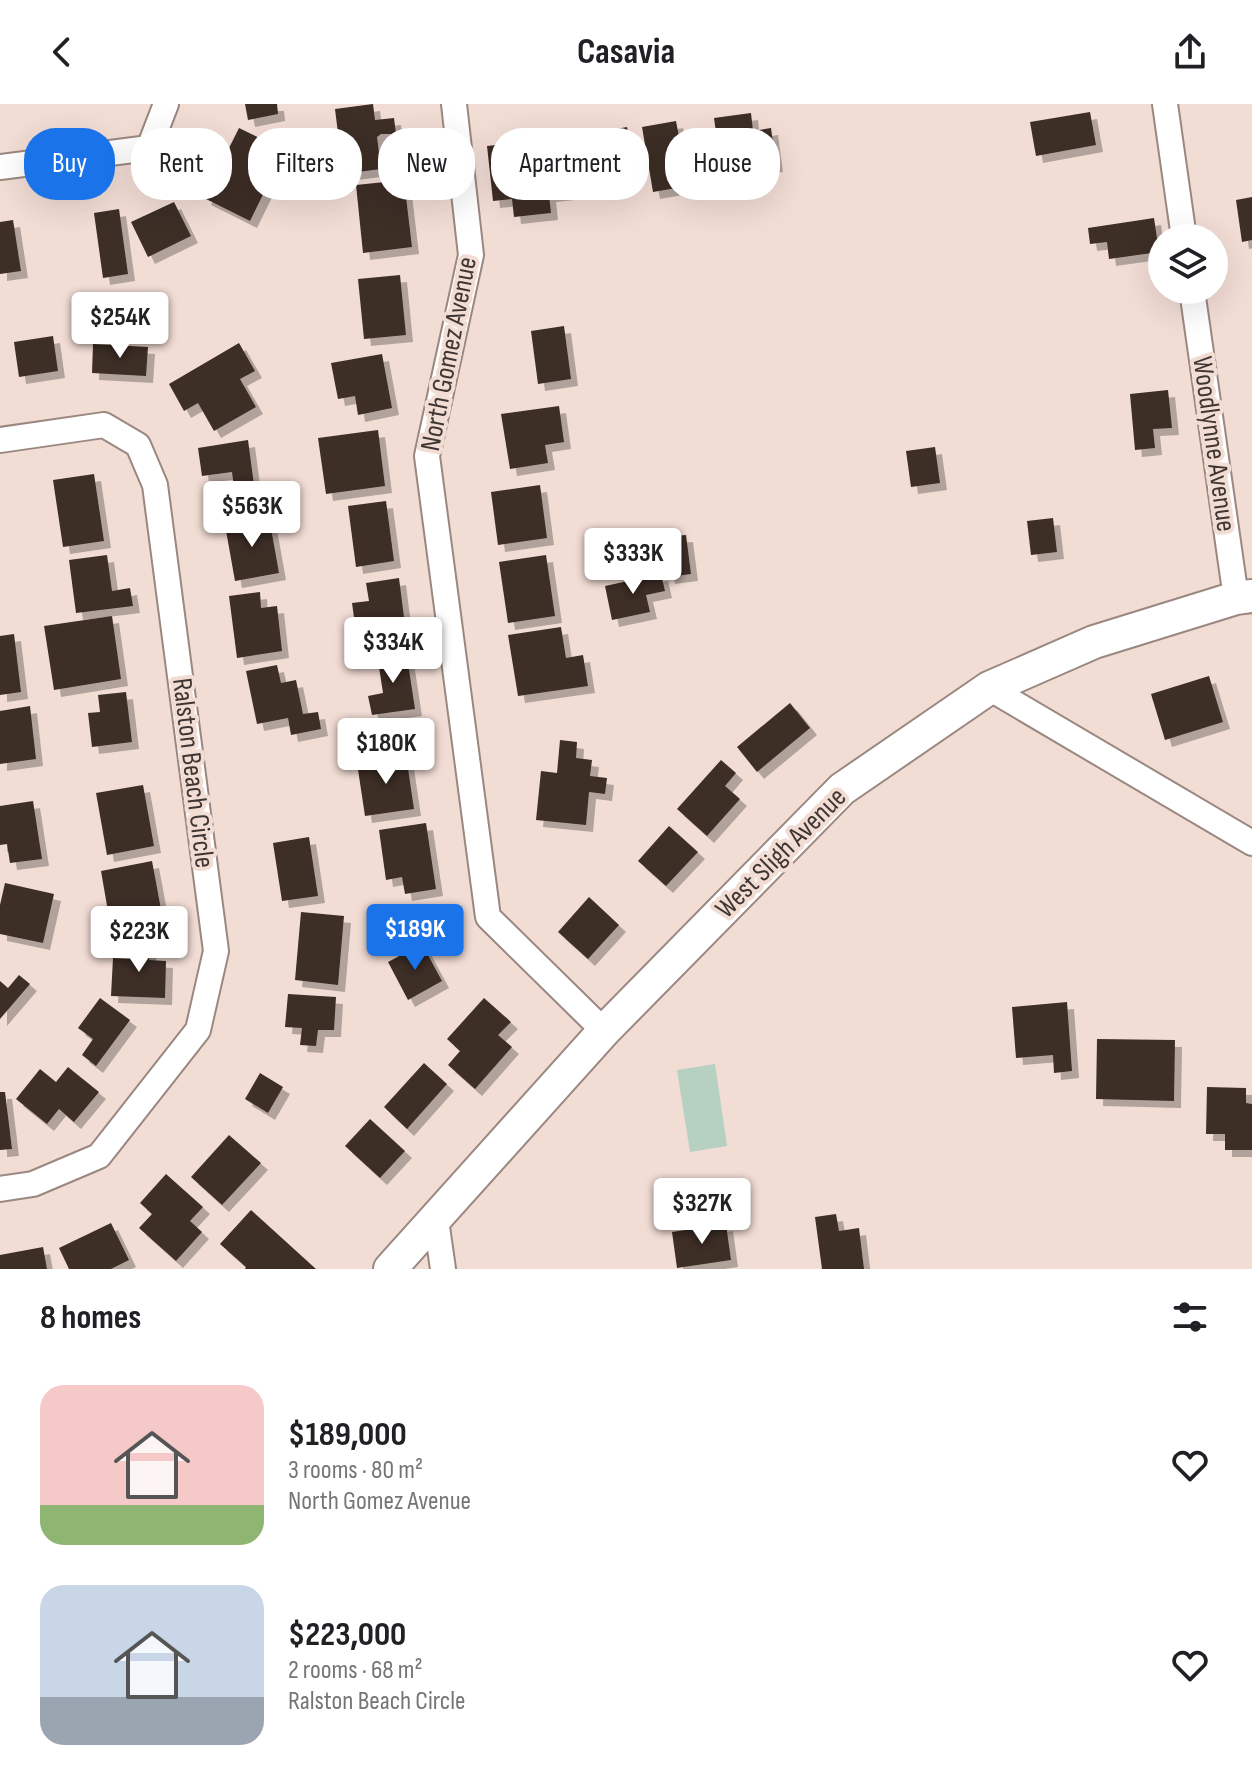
<!DOCTYPE html>
<meta charset="utf-8">
<style>
:root{--surface:#fff;--page:#f2f2f2;--text:#202124;--muted:#757577;--accent:#1a73e8}
body{margin:0;font-family:"Sofia Sans Condensed",sans-serif;background:var(--page);color:var(--text);height:100vh;display:flex;flex-direction:column;font-size:30px;white-space:nowrap}
*{box-sizing:border-box;margin:0}
p{font-size:26px;color:var(--muted)}
.icon{flex:none;width:44px;height:44px;fill:none;stroke:currentColor;stroke-width:2;stroke-linecap:round;stroke-linejoin:round}
.map{position:relative;height:1165px;overflow:hidden}
.panel{display:flex;flex-direction:column;background:var(--surface);flex:1}
.panel>*{flex:none}
.banner{position:absolute;left:24px;top:24px;width:800px;height:72px;display:flex;gap:16px}
.controls{position:absolute;left:1148px;top:120px;display:grid;gap:16px}
.controls a{display:grid;place-items:center;width:80px;height:80px;border-radius:50%;background:var(--surface);box-shadow:0 8px 32px #0002;font-size:40px}
.price{position:absolute;translate:-50% -68px;padding:0 18px;border-radius:8px;background:#fff;color:#222;font-size:26px;line-height:52px;filter:drop-shadow(0 2px 4px #0008)}
.price::after{content:'';position:absolute;left:50%;top:48px;width:24px;height:18px;margin-left:-12px;background:inherit;clip-path:polygon(0 0,100% 0,50% 100%)}
.price.current{background:var(--accent);color:#fff}
ul{padding:0;list-style:none}
li{display:flex;align-items:center;gap:24px;height:200px;padding:0 40px}
li span{display:grid;place-items:center;flex:none;width:224px;height:160px;border-radius:24px;color:#555}
li>.icon{margin-inline-start:auto}
span .icon{width:96px;height:96px;fill:#fffc;stroke-width:1}
li b{font-size:34px}
h2{display:flex;justify-content:space-between;align-items:center;height:96px;padding:0 40px;font-size:34px}
.tag{padding:0 28px;border-radius:32px;background:var(--surface);box-shadow:0 8px 32px #0002;font-size:28px;line-height:72px}
.tag.current{background:var(--accent);color:#fff}
header{display:flex;justify-content:space-between;align-items:center;height:104px;padding:0 40px;background:var(--surface);font-size:36px;font-weight:700}
.map>svg:first-child{display:block}
.green{fill:#b6d0c2}
.building{fill:#3d2d27;filter:url(#shadow)}
.lines{fill:none;stroke-linecap:round;stroke-linejoin:round}
.minor-casing{stroke:#9a8780;stroke-width:28}
.secondary-casing{stroke:#9a8780;stroke-width:36}
.minor{stroke:#fff;stroke-width:24}
.secondary{stroke:#fff;stroke-width:32}
.labels{text-anchor:middle;dominant-baseline:central;stroke-width:8;stroke-linejoin:round;paint-order:stroke}
.street-label{font-size:28px;fill:#3f3633;stroke:#f2ddd5}
</style>
<header><svg class="icon" aria-label="back" viewBox="0 0 24 24"><path d="M15 5l-7 7 7 7"/></svg>Casavia<svg class="icon" aria-label="share" viewBox="0 0 24 24"><path d="M12 15V3M7 8l5-5 5 5M5 13v7h14v-7"/></svg></header>
<div class="map">
<svg width="1252" height="1165" viewBox="0 0 1252 1165">
<defs>
<filter id="shadow"><feDropShadow dx="7" dy="7" stdDeviation="0" flood-color="#0004"/></filter>
</defs>
<rect width="100%" height="100%" fill="#f2ddd5"/>
<path class="green" d="M715 960 727 1042 690 1048 677 966Z"/>
<g class="building">
<path d="M245 0H277L278 10 248 16Z"/>
<path d="M373 0 375 16 394 14 396 30H381L377 33 381 65 343 70 335 5Z"/>
<path d="M1090 8 1096 41 1036 52 1030 18Z"/>
<path d="M751 9 753 27 771 24 776 61 740 66 737 47 719 50 714 14Z"/>
<path d="M676 17 679 33 696 30 705 79 653 88 642 23Z"/>
<path d="M627 23 634 61 617 64 621 82 588 88 581 50 598 48 594 29Z"/>
<path d="M239 24 270 39 261 57 276 64 250 117 204 94Z"/>
<path d="M543 36 545 55 564 53 568 89 549 91 551 109 514 113 512 95 493 97 487 42Z"/>
<path d="M404 76 412 143 363 149 356 81Z"/>
<path d="M1252 93V136L1242 138 1236 96Z"/>
<path d="M174 98 191 132 148 153 131 118Z"/>
<path d="M119 105 128 170 103 174 94 109Z"/>
<path d="M1154 114 1159 148 1109 155 1107 138 1090 140 1088 124Z"/>
<path d="M13 116 21 167 0 170V118Z"/>
<path d="M400 171 406 231 364 235 358 175Z"/>
<path d="M564 222 571 275 538 280 531 227Z"/>
<path d="M53 232 58 267 19 273 14 238Z"/>
<path d="M239 239 255 267 240 275 256 303 214 327 198 299 184 307 169 280Z"/>
<path d="M93 240 148 243 146 272 92 269Z"/>
<path d="M382 250 392 304 358 311 355 292 338 295 331 259Z"/>
<path d="M1168 286 1172 324 1153 325 1155 344 1135 346 1130 290Z"/>
<path d="M559 302 564 338 545 341 548 359 510 365 501 310Z"/>
<path d="M378 326 385 382 326 390 318 334Z"/>
<path d="M248 336 256 396 236 399 232 368 202 372 198 344Z"/>
<path d="M935 343 940 379 911 383 906 347Z"/>
<path d="M94 370 104 437 63 443 53 376Z"/>
<path d="M540 381 547 434 498 441 491 388Z"/>
<path d="M386 397 394 457 356 463 348 402Z"/>
<path d="M269 413 279 469 235 477 225 421Z"/>
<path d="M1053 414 1057 448 1031 451 1027 417Z"/>
<path d="M686 431 691 470 668 473 662 433Z"/>
<path d="M107 451 112 487 130 484 133 502 76 509 69 456Z"/>
<path d="M546 451 555 512 508 519 499 458Z"/>
<path d="M661 470 665 487 646 491 650 508 612 516 605 482Z"/>
<path d="M399 474 406 529 357 535 352 499 369 497 366 479Z"/>
<path d="M260 488 261 504 277 502 282 547 237 554 229 492Z"/>
<path d="M112 512 121 575 54 586 44 522Z"/>
<path d="M561 523 566 554 583 551 588 582 518 592 508 531Z"/>
<path d="M14 530 21 588 0 591V532Z"/>
<path d="M406 546 415 605 372 611 368 592 383 589 377 550Z"/>
<path d="M277 561 281 579 296 576 303 610 318 608 321 625 291 631 288 614 257 620 246 567Z"/>
<path d="M1209 572 1223 618 1165 636 1151 590Z"/>
<path d="M126 588 132 638 92 643 88 609 100 608 98 591Z"/>
<path d="M790 599 810 624 757 668 737 643Z"/>
<path d="M30 602 36 655 0 660V607Z"/>
<path d="M560 636 577 638 576 654 592 656 590 672 607 674 605 690 589 688 586 721 536 716 541 667 557 669Z"/>
<path d="M406 651 414 705 365 712 357 659Z"/>
<path d="M721 656 736 669 725 682 740 695 707 732 677 705Z"/>
<path d="M143 681 154 742 107 751 96 689Z"/>
<path d="M33 697 42 755 10 759 7 740 0 741V702Z"/>
<path d="M426 719 436 785 405 790 402 773 386 776 379 726Z"/>
<path d="M669 722 698 748 666 782 638 757Z"/>
<path d="M309 733 318 792 282 797 273 739Z"/>
<path d="M152 757 163 816 111 825 101 767Z"/>
<path d="M5 779 54 790 43 839 0 830V801Z"/>
<path d="M589 793 619 821 588 855 558 828Z"/>
<path d="M301 808 344 812 338 881 295 876Z"/>
<path d="M132 836 150 837 149 856 166 857 165 894 111 892 113 854 131 855Z"/>
<path d="M422 840 442 877 408 896 388 858Z"/>
<path d="M19 871 30 880 0 915V877L8 884Z"/>
<path d="M288 890 336 893 334 926H318L316 942 300 941 302 924 285 923Z"/>
<path d="M100 894 130 916 96 962 82 951 93 935 78 924Z"/>
<path d="M484 894 511 918 498 931 512 943 475 985 448 961 460 947 447 935Z"/>
<path d="M1067 898 1072 967 1054 969 1053 951 1016 954 1012 903Z"/>
<path d="M1097 935 1175 936 1174 997 1096 995Z"/>
<path d="M424 959 447 980 407 1025 384 1003Z"/>
<path d="M68 963 99 988 74 1018 59 1005 47 1020 16 995 40 965 56 978Z"/>
<path d="M260 969 283 983 268 1009 245 995Z"/>
<path d="M1207 983 1246 984V999L1252 1000V1046H1225V1030H1206Z"/>
<path d="M0 988H5L12 1045 0 1046Z"/>
<path d="M370 1015 405 1047 380 1074 345 1042Z"/>
<path d="M229 1031 261 1059 222 1101 191 1073Z"/>
<path d="M166 1070 203 1103 190 1117 202 1128 176 1157 139 1124 152 1110 140 1099Z"/>
<path d="M251 1106 316 1165H245L246 1163 220 1140Z"/>
<path d="M836 1110 839 1127 859 1124 864 1165H822L815 1113Z"/>
<path d="M111 1119 129 1156 111 1165H69L59 1144Z"/>
<path d="M726 1120 731 1156 677 1164 672 1128Z"/>
<path d="M43 1143 47 1165H0V1151Z"/>
</g>
<g class="lines">
<defs>
<g id="minor">
<path d="M454 0 471 151 427 352 488 813 604 927"/>
<path d="M1165 0 1184 134"/>
<path d="M0 63 149 44 166 0"/>
<path d="M1192 186 1236 494"/>
<path d="M0 336 104 321 138 341 155 381 216 847 198 926 99 1052 33 1080 0 1085"/>
<path d="M989 584 1252 739"/>
<path d="M436 1116 443 1165"/>
</g>
<path id="secondary" d="M390 1165 604 927 842 685 989 584 1094 538 1236 494 1252 492"/>
</defs>
<use href="#minor" class="minor-casing"/>
<use href="#secondary" class="secondary-casing"/>
<use href="#minor" class="minor"/>
<use href="#secondary" class="secondary"/>
</g>
<g class="labels">
<g class="street-label">
<text transform="translate(449 250) rotate(-79)">North Gomez Avenue</text>
<text transform="translate(1214 340) rotate(82)">Woodlynne Avenue</text>
<text transform="translate(193 669) rotate(83)">Ralston Beach Circle</text>
<text transform="translate(781 749) rotate(-45)">West Sligh Avenue</text>
</g>
</g>
</svg>
<div class="controls">
<a><svg class="icon" aria-label="layers" viewBox="0 0 24 24"><path d="M12 4l9 5-9 5-9-5zM3 14l9 5 9-5"/></svg></a>
</div>
<b class="price" style="left:120px;top:256px">$254K</b>
<b class="price" style="left:252px;top:445px">$563K</b>
<b class="price" style="left:633px;top:492px">$333K</b>
<b class="price" style="left:393px;top:581px">$334K</b>
<b class="price" style="left:386px;top:682px">$180K</b>
<b class="price current" style="left:415px;top:868px">$189K</b>
<b class="price" style="left:139px;top:870px">$223K</b>
<b class="price" style="left:702px;top:1142px">$327K</b>
<div class="banner">
<a class="tag current">Buy</a>
<a class="tag">Rent</a>
<a class="tag">Filters</a>
<a class="tag">New</a>
<a class="tag">Apartment</a>
<a class="tag">House</a>
</div>
</div>
<section class="panel">
<h2>8 homes<svg class="icon" aria-label="filters" viewBox="0 0 24 24"><path d="M4 7h16M4 17h16"/><circle cx="9" cy="7" r="2"/><circle cx="15" cy="17" r="2"/></svg></h2>
<ul>
<li><span style="background:linear-gradient(#f6c9c9 75%,#8fb573 0)"><svg class="icon" aria-label="home" viewBox="0 0 24 24"><path d="M3 11l9-7 9 7M6 9v11h12V9"/></svg></span><div><b>$189,000</b><p>3 rooms · 80 m²</p><p>North Gomez Avenue</p></div><svg class="icon" aria-label="heart" viewBox="0 0 24 24"><path d="M12 20l-8-8c-3-5 5-10 8-4 3-6 11-1 8 4z"/></svg></li>
<li><span style="background:linear-gradient(#c9d6e8 70%,#9aa5b1 0)"><svg class="icon" aria-label="home" viewBox="0 0 24 24"><path d="M3 11l9-7 9 7M6 9v11h12V9"/></svg></span><div><b>$223,000</b><p>2 rooms · 68 m²</p><p>Ralston Beach Circle</p></div><svg class="icon" aria-label="heart" viewBox="0 0 24 24"><path d="M12 20l-8-8c-3-5 5-10 8-4 3-6 11-1 8 4z"/></svg></li>
</ul>
</section>
